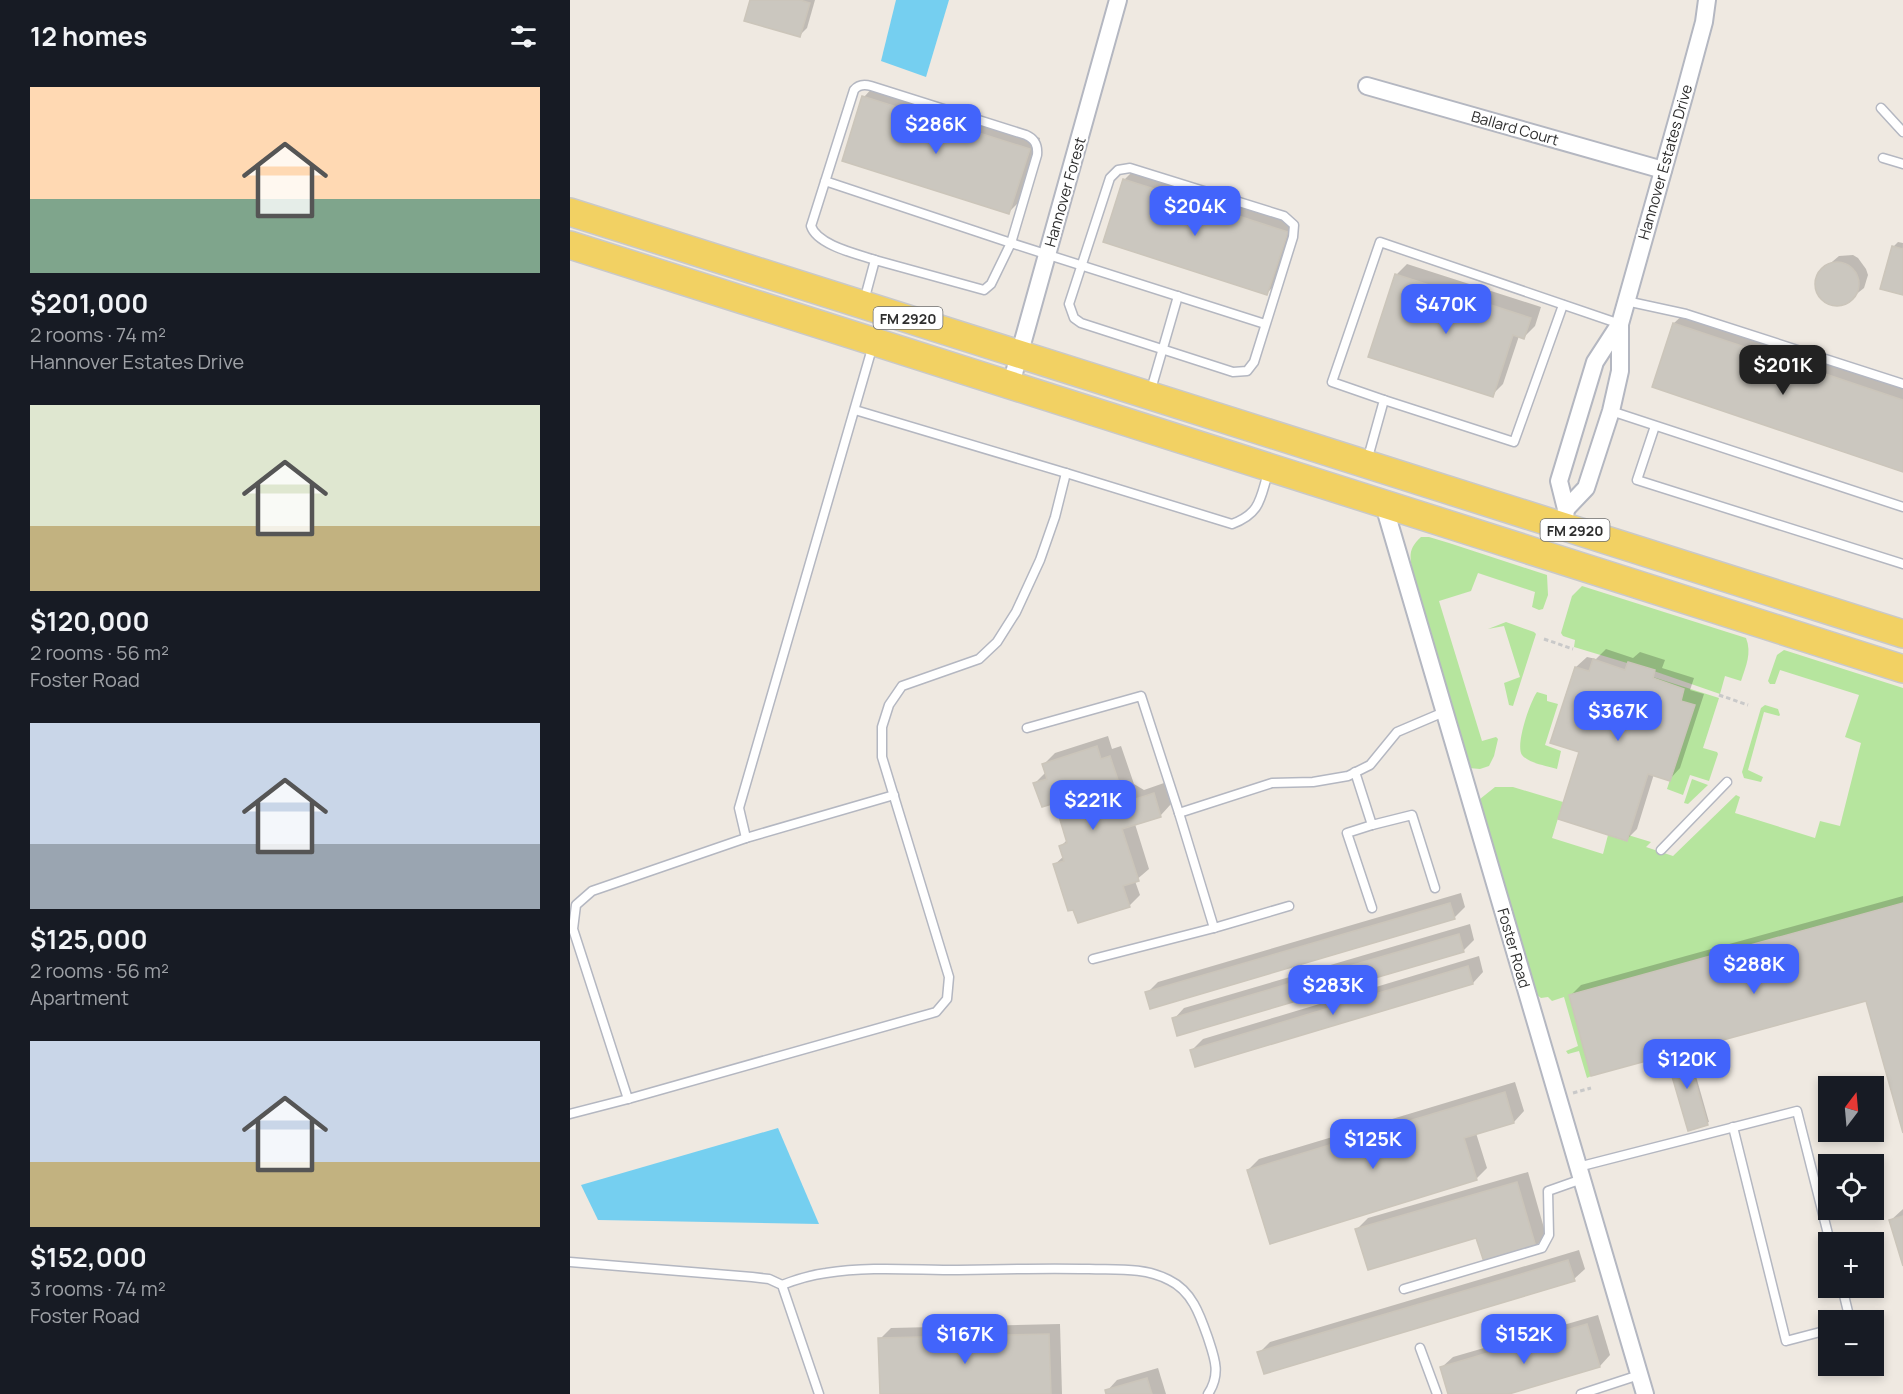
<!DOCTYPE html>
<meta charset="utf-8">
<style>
:root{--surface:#171b24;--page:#20242c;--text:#f1f3f6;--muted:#9ea1a6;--accent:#4264fb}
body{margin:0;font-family:Manrope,sans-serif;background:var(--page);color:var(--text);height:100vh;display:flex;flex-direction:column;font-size:22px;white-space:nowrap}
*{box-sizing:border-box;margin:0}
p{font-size:20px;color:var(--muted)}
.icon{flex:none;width:33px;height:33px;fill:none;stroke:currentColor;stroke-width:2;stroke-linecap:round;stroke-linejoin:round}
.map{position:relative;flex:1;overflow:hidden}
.drawer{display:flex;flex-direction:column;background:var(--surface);width:570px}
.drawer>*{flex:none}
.needle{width:39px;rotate:16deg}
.fabs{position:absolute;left:1248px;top:1076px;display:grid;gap:12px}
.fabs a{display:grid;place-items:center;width:66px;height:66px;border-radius:0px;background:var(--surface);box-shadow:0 3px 9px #0003;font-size:30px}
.price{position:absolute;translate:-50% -51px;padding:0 14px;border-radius:12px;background:var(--accent);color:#fff;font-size:20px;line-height:39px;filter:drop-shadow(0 2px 3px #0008)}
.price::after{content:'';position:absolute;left:50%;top:36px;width:18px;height:14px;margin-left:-9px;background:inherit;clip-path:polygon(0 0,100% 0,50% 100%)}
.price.on{background:#222;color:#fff}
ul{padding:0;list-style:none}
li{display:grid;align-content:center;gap:12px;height:318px;padding:0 30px}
li span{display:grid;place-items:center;height:186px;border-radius:0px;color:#555}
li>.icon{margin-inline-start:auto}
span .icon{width:108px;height:108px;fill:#fffc;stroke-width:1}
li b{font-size:26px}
h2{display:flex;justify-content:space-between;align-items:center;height:72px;padding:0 30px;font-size:26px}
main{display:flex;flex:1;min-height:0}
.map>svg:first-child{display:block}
.green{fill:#b6e59e}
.water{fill:#75cff0}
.shadow{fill:#0003}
.building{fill:#cbc7bf;stroke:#cbc5ba;stroke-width:1.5}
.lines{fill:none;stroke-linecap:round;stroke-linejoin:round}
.service-casing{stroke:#b4b7c1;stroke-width:11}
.minor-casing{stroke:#b4b7c1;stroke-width:20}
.primary-casing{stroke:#c9c9c9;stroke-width:30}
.path{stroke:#c9c9c9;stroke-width:3;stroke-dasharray:4.5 3;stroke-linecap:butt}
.service{stroke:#fff;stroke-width:8}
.minor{stroke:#fff;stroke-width:16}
.primary{stroke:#f2d163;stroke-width:27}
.labels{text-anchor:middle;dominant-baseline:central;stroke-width:4.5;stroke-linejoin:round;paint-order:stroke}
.shield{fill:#fff;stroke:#6d6d6d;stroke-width:1.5}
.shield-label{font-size:14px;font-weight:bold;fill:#2e2e2e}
.street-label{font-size:15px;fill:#2e2e2e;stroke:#fff}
</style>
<main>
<section class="drawer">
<h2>12 homes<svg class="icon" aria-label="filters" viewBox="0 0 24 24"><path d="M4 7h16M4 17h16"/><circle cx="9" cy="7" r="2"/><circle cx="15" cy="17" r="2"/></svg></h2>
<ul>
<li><span style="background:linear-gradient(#ffd9b3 60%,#7fa58c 0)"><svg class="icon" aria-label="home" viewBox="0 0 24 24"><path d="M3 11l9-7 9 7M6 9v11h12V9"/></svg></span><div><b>$201,000</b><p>2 rooms · 74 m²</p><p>Hannover Estates Drive</p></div></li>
<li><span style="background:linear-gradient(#dfe7d0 65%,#c2b280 0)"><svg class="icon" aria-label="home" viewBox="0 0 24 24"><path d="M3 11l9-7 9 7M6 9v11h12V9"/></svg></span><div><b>$120,000</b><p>2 rooms · 56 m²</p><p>Foster Road</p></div></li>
<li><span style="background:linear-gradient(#c9d6e8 65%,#9aa5b1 0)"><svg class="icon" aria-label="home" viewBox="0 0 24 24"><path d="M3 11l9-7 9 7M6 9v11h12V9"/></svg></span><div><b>$125,000</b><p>2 rooms · 56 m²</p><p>Apartment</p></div></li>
<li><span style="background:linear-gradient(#c9d6e8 65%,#c2b280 0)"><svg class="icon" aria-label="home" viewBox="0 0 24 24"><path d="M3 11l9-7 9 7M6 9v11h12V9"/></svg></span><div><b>$152,000</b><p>3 rooms · 74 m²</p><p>Foster Road</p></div></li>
</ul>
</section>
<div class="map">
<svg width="1333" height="1394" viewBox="0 0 1333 1394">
<rect width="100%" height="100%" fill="#efe9e1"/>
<g class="green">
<path d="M851 537H859L879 543 977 575 978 595 973 609 969 610 962 607 965 592 908 573 901 591 869 601 912 741 926 737 928 739 924 756 919 766 910 769 899 768 842 568C839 554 840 547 851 537Z"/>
<path d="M1012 586 1176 638C1182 653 1176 666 1171 681L1155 676 1150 694 1058 662 1057 663 1004 647 1005 640 993 636 991 633 1002 596Z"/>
<path d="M936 622 964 632 966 634 943 706 939 705 934 683 950 677 934 626 918 629Z"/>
<path d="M1214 650 1333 688V903L999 995 1021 1076 1017 1078 1009 1051 998 1054 996 1051 1008 1046 994 997 982 1001 978 997 971 998 967 995 910 803V799L925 787H943L993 802 982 838 1033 854 1038 835 1056 841 1058 835 1081 842 1076 847 1103 856 1166 795 1170 797 1165 813 1245 838 1250 821 1270 826 1291 743 1275 737 1289 695 1210 670 1205 684H1200L1198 681 1207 655Z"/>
<path d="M1083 677 1149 698 1133 748 1147 752 1148 754 1139 781 1120 775 1113 795 1097 789 1124 705 1111 701 1114 689 1083 678Z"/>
<path d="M967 692 977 695V701L988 704 975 745 991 751 987 769C977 766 958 763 952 755 945 745 960 702 967 692Z"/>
<path d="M1195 705 1208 709 1210 715 1209 716 1194 712 1178 770 1193 777 1191 782 1174 778 1172 772 1191 708Z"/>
<path d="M1122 779 1138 785 1118 804 1114 803Z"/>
</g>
<g class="water">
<path d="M326 0H379L356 77 311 61Z"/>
<path d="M208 1128 249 1224 28 1220 11 1185Z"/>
</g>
<g class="shadow">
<path d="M181 0H245L237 28 229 36Z"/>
<path d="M304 86 470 138 450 201 439 212 294 97Z"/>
<path d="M565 169 727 221 708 282 697 293 554 180Z"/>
<path d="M1328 242 1333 243 1332 293 1323 247Z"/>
<path d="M1283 255 1288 258 1296 269 1298 275 1294 288 1274 304 1268 305 1255 302 1248 291 1246 285 1250 272 1269 256Z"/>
<path d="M837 264 971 307 965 326 954 337 949 336 933 384 922 395 826 275Z"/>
<path d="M1115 313 1333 385V470L1083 386 1104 323Z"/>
<path d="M1036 649 1063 658 1070 652 1095 660 1092 668 1124 678 1120 690 1134 694 1110 768 1100 779 1084 774 1067 829 1056 840 1011 751 1006 667 1017 657 1026 659Z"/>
<path d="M538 736 542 749 551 746 564 784 574 790 594 783 601 804 591 815 565 824 579 869 565 881 570 895 559 906 484 865 494 856 491 846 498 839 485 802 465 783 476 772 474 764 485 753Z"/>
<path d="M891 893 895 907 884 918 577 993 588 982Z"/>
<path d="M1333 896V1128L1297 999 1118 1048 1139 1122 1119 1129 1097 1054 1000 996 1011 985Z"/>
<path d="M900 924 904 940 893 951 604 1019 614 1008Z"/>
<path d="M909 956 913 972 903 983 626 1066 622 1050 633 1039Z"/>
<path d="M945 1082 954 1111 944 1122 906 1133 917 1168 906 1179 678 1170 689 1159Z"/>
<path d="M958 1172 976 1235 966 1246 915 1261 907 1236 787 1229 798 1218Z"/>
<path d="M1333 1209V1261L1320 1221Z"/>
<path d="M1009 1250 1015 1269 1004 1279 689 1353 700 1342Z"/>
<path d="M1028 1315 1040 1355 1030 1366 934 1394H880L872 1367 883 1357Z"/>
<path d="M490 1324 492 1394H311L310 1339 321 1328Z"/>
<path d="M588 1368 596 1394H538L537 1391 547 1380Z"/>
</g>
<g class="building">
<path d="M180 0H230L240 3 230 37 174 21Z"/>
<path d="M292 96 460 149 439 214 272 161Z"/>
<path d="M553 179 718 232 697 295 533 242Z"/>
<path d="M1322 246 1333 249V295L1310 289Z"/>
<circle cx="1267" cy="284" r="22"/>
<path d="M825 274 961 318 954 339 943 335 923 397 798 357Z"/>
<path d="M1103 323 1333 400V472L1082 387Z"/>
<path d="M1023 659 1055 670 1058 662 1085 670 1083 678 1114 689 1111 701 1125 705 1100 781 1078 774 1057 841 988 819 1009 752 980 743 1005 667 1019 671Z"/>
<path d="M527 746 531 759 540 756 553 795 563 800 584 793 591 817 552 829 569 881 553 886 560 907 508 923 503 910 498 911 483 864 494 861 489 846 497 843 485 803 472 807 463 783 477 779 472 764Z"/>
<path d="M880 903 885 919 580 1009 575 992Z"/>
<path d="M1333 903V1133L1296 1001 1021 1076 999 995Z"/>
<path d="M889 934 894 952 607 1036 602 1018Z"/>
<path d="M898 966 903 984 625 1067 620 1050Z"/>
<path d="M1116 1050 1138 1125 1118 1131 1096 1056Z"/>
<path d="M935 1092 944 1123 894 1138 907 1180 700 1244 677 1170Z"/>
<path d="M947 1182 966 1247 914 1262 906 1238 798 1270 785 1229Z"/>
<path d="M1333 1216V1266L1319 1220Z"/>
<path d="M998 1260 1005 1281 694 1374 687 1352Z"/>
<path d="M1017 1324 1030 1367 939 1394H878L870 1367Z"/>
<path d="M479 1334 481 1394H310L308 1338Z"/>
<path d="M577 1378 582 1394H536L535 1390Z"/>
</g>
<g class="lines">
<defs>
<g id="service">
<path d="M1311 108 1333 132"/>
<path d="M1313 158 1333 164"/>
<path d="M560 168 714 216 724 225 723 237 684 362 677 371 663 372 511 323 504 318 499 304 540 178 548 170Z"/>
<path d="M255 181 441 243 467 155C468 145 465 139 456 135L301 86C294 84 288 85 284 90L241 226C247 245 287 254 305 260"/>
<path d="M294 301 305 260 414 290 421 284 441 243 695 324"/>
<path d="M1056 301 1116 314 1333 384"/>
<path d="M303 345 169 808 176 838 22 891 6 905 3 929 58 1099 366 1012 377 999 379 977 312 757V727L319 705 332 686 409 659 427 642 446 612 470 560 485 517 496 473 662 524C692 513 690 497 699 470"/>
<path d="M580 393 608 296"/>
<path d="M814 400 944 442 993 305"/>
<path d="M285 410 496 473"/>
<path d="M1041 411 1333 507"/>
<path d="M1085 426 1067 480 1333 564"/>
<path d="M797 461 814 400 762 382 810 242 1050 324"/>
<path d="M457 728 571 696 609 813 702 783 743 782 778 776 800 765 827 732 874 712"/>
<path d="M785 772 802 825 842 815 865 888"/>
<path d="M802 825 777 833 802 908"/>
<path d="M176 838 324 795"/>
<path d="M1091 850 1157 782"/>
<path d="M644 928 719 906"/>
<path d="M523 959 644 928 609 813"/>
<path d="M0 1114 58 1099"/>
<path d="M1163 1127 1216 1341 1258 1330"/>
<path d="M1008 1167 1227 1111 1260 1242"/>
<path d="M0 1262 182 1277 199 1279 212 1285 249 1394"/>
<path d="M212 1285C227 1279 241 1275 256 1273 299 1266 344 1270 388 1270 431 1269 475 1268 519 1269 546 1270 574 1267 599 1280 622 1291 630 1315 638 1338 645 1359 651 1374 638 1394"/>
<path d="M1272 1287 1280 1320"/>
<path d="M834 1289 972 1248 979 1235 978 1191 1012 1179"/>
<path d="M850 1348 867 1394"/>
<path d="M1011 1394 1069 1375"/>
</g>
<g id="minor">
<path d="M797 86 1093 170"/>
<path d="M441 384 548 0"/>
<path d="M813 502 1075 1394"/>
<path d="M996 509 1016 488 1041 411 1050 371V324L1114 96 1134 22 1137 0"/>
<path d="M995 517 996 509 989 481 1025 362 1049 325"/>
</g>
<g id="primary">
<path d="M0 212 1333 634"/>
<path d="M0 245 1333 669"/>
</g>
</defs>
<use href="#service" class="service-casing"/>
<use href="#minor" class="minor-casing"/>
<use href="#primary" class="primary-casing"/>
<g class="path">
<path d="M974 639 1003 649"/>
<path d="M1149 695 1178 705"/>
<path d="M1003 1093 1021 1088"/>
</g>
<use href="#service" class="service"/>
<use href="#minor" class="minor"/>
<use href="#primary" class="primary"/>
</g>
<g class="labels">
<g class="shield">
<rect x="303.5" y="307" width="69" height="22" rx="4.5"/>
<rect x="970.5" y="519" width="69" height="22" rx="4.5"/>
</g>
<g class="shield-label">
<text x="338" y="318">FM 2920</text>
<text x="1005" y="530">FM 2920</text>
</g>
<g class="street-label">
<text transform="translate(945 128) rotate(16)">Ballard Court</text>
<text transform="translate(1095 162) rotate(-74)">Hannover Estates Drive</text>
<text transform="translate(495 192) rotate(-74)">Hannover Forest</text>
<text transform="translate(944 948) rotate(74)">Foster Road</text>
</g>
</g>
</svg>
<div class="fabs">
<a><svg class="needle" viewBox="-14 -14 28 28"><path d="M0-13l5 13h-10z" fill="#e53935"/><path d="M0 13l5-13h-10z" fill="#9ea1a6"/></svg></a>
<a><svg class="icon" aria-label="locate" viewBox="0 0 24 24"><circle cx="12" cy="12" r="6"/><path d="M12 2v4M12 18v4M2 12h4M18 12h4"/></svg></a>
<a>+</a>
<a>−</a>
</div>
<b class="price" style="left:366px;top:155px">$286K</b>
<b class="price" style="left:625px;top:237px">$204K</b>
<b class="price" style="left:876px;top:335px">$470K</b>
<b class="price on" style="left:1213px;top:396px">$201K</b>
<b class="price" style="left:1048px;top:742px">$367K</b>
<b class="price" style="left:523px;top:831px">$221K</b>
<b class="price" style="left:1184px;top:995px">$288K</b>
<b class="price" style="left:763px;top:1016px">$283K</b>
<b class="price" style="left:1117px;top:1090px">$120K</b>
<b class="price" style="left:803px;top:1170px">$125K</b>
<b class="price" style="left:395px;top:1365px">$167K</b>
<b class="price" style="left:954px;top:1365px">$152K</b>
</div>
</main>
